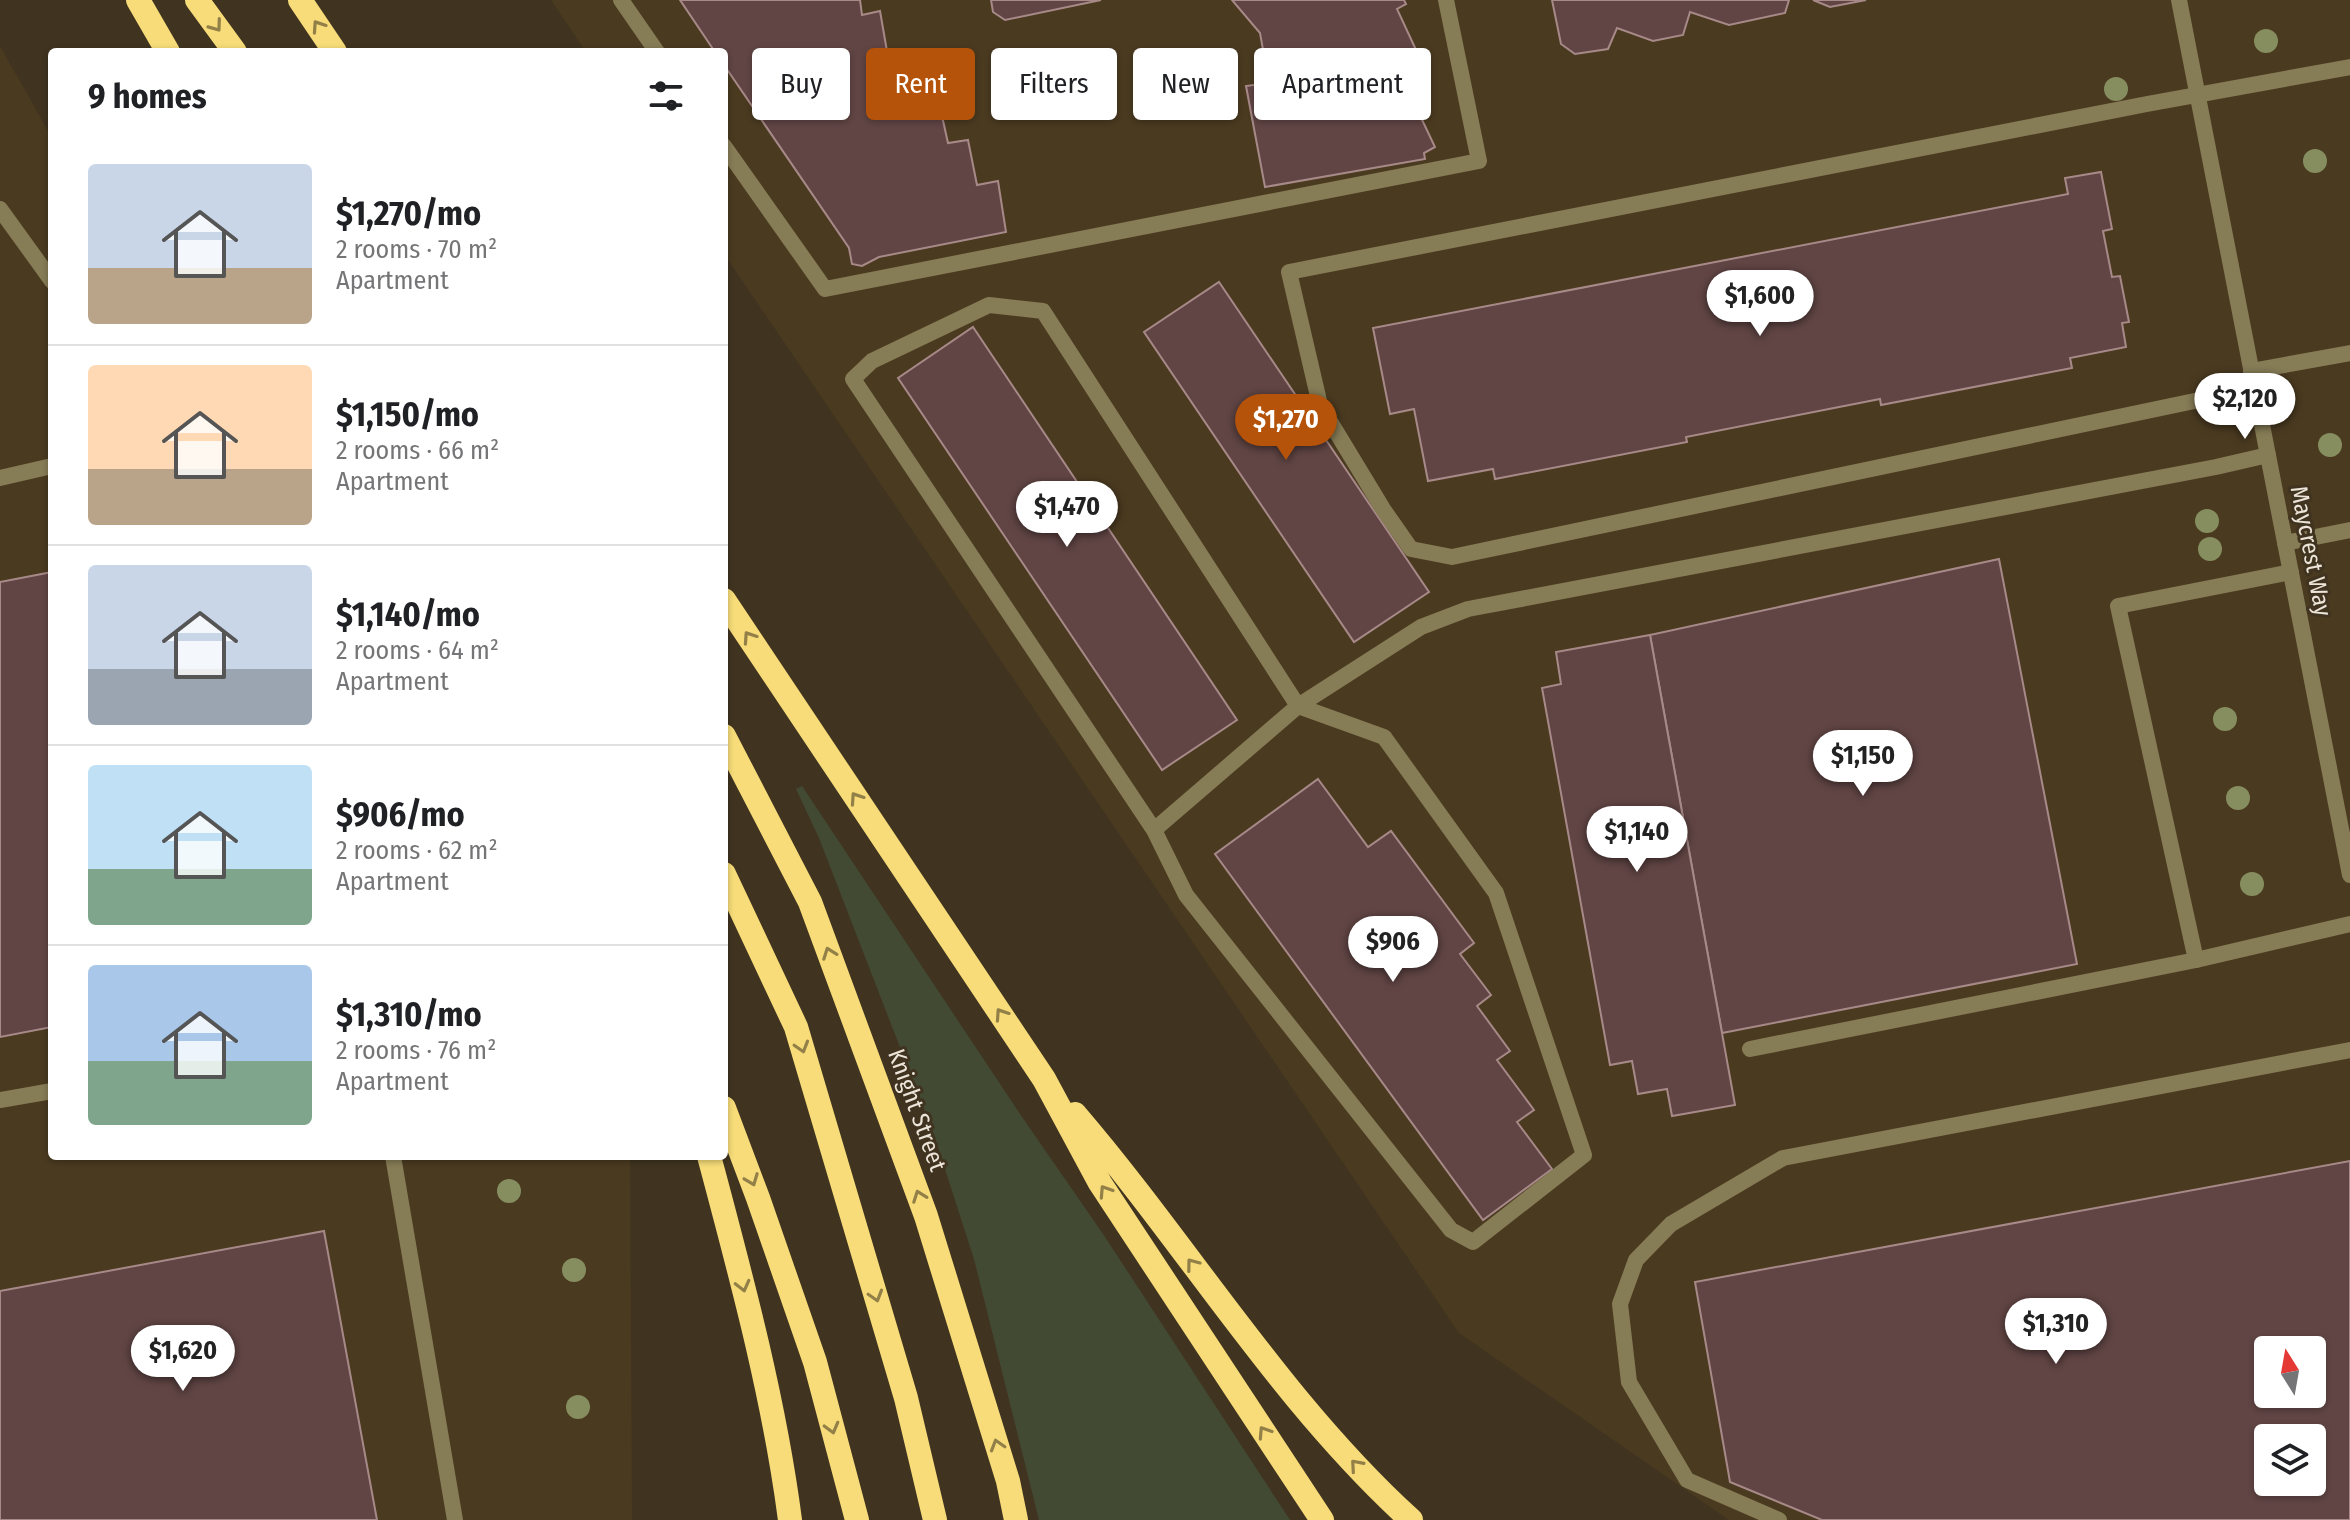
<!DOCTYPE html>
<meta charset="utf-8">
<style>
:root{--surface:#fff;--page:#f2f2f2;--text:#202124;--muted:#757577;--line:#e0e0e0;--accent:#b45309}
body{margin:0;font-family:"Fira Sans Condensed",sans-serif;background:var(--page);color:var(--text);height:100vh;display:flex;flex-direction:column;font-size:30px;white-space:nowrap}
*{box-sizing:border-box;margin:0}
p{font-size:26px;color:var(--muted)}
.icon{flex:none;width:44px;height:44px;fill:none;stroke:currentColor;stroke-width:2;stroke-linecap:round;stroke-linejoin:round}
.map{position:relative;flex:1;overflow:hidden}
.side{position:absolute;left:48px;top:48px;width:680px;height:1112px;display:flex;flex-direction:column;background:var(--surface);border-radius:8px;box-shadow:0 2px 6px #0004}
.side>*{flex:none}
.top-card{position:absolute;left:752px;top:48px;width:760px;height:72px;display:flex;gap:16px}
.needle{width:52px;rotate:349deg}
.buttons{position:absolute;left:2254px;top:1336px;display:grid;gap:16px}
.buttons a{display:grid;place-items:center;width:72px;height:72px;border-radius:8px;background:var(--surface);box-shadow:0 2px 6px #0004;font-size:40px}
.price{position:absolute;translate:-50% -68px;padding:0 18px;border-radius:28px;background:#fff;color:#222;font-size:26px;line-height:52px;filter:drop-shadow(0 2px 4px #0008)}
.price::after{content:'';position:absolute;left:50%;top:48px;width:24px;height:18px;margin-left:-12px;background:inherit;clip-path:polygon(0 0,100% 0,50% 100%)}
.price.current{background:var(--accent);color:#fff}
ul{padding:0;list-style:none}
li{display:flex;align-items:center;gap:24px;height:200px;padding:0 40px}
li+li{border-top:2px solid var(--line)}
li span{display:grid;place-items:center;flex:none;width:224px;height:160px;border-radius:8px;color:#555}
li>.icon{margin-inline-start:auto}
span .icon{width:96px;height:96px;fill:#fffc;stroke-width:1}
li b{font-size:34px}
h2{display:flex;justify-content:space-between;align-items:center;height:96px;padding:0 40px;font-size:34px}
.pill{padding:0 28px;border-radius:8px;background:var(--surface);box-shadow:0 2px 6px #0004;font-size:28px;line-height:72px}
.pill.current{background:var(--accent);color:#fff}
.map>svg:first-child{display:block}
.built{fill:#4a3a20;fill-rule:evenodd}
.green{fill:#424a33}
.building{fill:#604544;stroke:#a78988;stroke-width:2;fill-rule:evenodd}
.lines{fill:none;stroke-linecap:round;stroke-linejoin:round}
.lane{stroke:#867c56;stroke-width:16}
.street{stroke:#867c56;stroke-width:16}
.highway{stroke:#f7dc79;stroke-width:24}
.tree{fill:#868e60}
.oneway{stroke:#928048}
.labels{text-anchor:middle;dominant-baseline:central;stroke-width:6;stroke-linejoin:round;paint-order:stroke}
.street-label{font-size:24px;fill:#ede5d9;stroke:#403420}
</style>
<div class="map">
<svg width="2350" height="1520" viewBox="0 0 2350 1520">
<rect width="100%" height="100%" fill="#403420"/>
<g class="built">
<path d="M551 0H2350V1520H1729L1459 1333 724 254V52H586ZM2268 1350H2312V1394H2268ZM2268 1438H2312V1482H2268Z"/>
<path d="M0 46 52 138V1156H630L632 1520H0Z"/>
</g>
<path class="green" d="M802 786 1020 1114 1103 1234 1290 1520H1039L974 1259 934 1135 819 838 796 789Z"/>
<g class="building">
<path d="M680 0H860L862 15 880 11 888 57 909 52 920 101 938 98 948 143 968 140 977 185 998 181 1006 232 879 257 862 266 852 264 849 248 724 65V52H715Z"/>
<path d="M991 0H1101L1005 20 993 12Z"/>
<path d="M1232 0H1404L1406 4 1397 9 1417 52 1406 57 1425 101 1415 105 1435 147 1424 153 1425 159 1265 187 1246 86 1269 83 1260 33Z"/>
<path d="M1552 0H1789L1785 13 1729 25 1690 12 1683 35 1653 41 1617 28 1608 49 1575 54 1561 44Z"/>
<path d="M1813 0H1866L1830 7Z"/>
<path d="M2101 172 2112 229 2103 231 2112 277 2120 276 2129 322 2122 323 2126 347 2070 358 2072 368 1881 405 1880 399 1686 437 1687 442 1495 479 1493 469 1428 481 1414 409 1390 414 1373 328 2068 194 2065 178Z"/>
<path d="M1219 282 1429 592 1354 642 1144 332Z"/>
<path d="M973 327 1237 720 1162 770 898 378Z"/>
<path d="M1999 559 2077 964 1722 1033 1650 635Z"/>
<path d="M52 572V1027L0 1037V582Z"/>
<path d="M1650 635 1735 1105 1672 1116 1667 1089 1638 1094 1632 1061 1610 1065 1542 688 1561 684 1556 652Z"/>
<path d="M1318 779 1368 847 1391 831 1474 943 1460 954 1491 995 1477 1006 1510 1051 1497 1060 1534 1110 1517 1122 1552 1169 1483 1220 1215 854Z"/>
<path d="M2350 1161V1520H1822L1730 1482 1695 1282ZM2268 1350H2312V1394H2268ZM2268 1438H2312V1482H2268Z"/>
<path d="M324 1231 377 1520H0V1291Z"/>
</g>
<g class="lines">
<g class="lane">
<path d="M621 0 657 52"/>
<path d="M724 146 825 289 1479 161 1446 0"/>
<path d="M0 209 52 281"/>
<path d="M2251 371 2350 353"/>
<path d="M2254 386 2204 399 1452 557 1411 549 1383 509 1320 405 1289 272 2147 104 2350 67"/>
<path d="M0 478 52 466"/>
<path d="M2285 543 2350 530"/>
<path d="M1154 830 1186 895 1451 1230 1473 1242 1584 1155 1496 893 1384 737 1298 706 1043 311 989 305 872 361 853 379 1154 830 1298 706 1421 627 1468 609 2216 467 2268 455"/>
<path d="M2196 960 2118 606 2291 572"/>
<path d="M1750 1049 2196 960 2350 924"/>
<path d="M0 1100 52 1091"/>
<path d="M393 1156 455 1520"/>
<path d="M1779 1520 1687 1480 1629 1382 1620 1304 1636 1260 1671 1224 1783 1158 2350 1050"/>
</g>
<path class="street" d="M2179 0 2350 875"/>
<g class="highway">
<path d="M138 0 168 52"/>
<path d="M197 0 235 52"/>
<path d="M300 0 335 52"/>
<path d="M724 600 1044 1079 1100 1183 1322 1520"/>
<path d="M724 736 810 902 926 1216 1008 1481 1016 1520"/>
<path d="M724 874 796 1027 906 1398 935 1520"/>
<path d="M724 1108 758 1198 815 1362 857 1520"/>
<path d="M1075 1114C1189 1247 1281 1402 1411 1520"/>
<path d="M709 1156C741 1276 774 1397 790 1520"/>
</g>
</g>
<g class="tree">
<circle cx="2266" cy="41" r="12"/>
<circle cx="2116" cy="89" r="12"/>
<circle cx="2315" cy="161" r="12"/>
<circle cx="2330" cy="445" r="12"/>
<circle cx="2207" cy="521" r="12"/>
<circle cx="2210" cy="549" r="12"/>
<circle cx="2225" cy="719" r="12"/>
<circle cx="2238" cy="798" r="12"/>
<circle cx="2252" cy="884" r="12"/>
<circle cx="509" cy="1191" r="12"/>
<circle cx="574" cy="1270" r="12"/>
<circle cx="578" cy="1407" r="12"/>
</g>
<defs><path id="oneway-chevron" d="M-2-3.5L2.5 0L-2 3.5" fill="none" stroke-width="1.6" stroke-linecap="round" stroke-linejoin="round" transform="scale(2)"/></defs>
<g class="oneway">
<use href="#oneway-chevron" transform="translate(216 26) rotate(54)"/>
<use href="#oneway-chevron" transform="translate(318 26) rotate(-124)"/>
<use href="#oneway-chevron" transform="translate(749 637) rotate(-124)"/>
<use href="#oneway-chevron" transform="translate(856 798) rotate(-124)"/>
<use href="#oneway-chevron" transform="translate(829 953) rotate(-110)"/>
<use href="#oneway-chevron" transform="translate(1001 1014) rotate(-124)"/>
<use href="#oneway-chevron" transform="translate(802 1047) rotate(73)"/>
<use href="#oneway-chevron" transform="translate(752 1180) rotate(69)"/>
<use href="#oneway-chevron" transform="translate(1105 1191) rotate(-123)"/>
<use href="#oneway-chevron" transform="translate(919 1196) rotate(-110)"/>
<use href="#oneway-chevron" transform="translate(1192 1264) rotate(-127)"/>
<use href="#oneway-chevron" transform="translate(743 1286) rotate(76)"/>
<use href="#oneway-chevron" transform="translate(876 1296) rotate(73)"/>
<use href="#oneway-chevron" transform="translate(832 1428) rotate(75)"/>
<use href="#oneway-chevron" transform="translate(1264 1432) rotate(-123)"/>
<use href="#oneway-chevron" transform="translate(997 1445) rotate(-107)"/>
<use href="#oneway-chevron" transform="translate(1356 1465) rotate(-131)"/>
</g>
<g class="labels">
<g class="street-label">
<text transform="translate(2311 551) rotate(79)">Maycrest Way</text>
<text transform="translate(917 1110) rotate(70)">Knight Street</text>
</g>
</g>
</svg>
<div class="buttons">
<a><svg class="needle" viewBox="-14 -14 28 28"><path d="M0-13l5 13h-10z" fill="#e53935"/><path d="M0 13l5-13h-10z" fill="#757577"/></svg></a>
<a><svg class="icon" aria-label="layers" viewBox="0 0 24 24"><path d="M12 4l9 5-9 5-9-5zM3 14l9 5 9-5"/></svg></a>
</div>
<b class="price" style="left:1760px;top:338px">$1,600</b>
<b class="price" style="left:2245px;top:441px">$2,120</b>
<b class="price current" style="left:1286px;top:462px">$1,270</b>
<b class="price" style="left:1067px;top:549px">$1,470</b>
<b class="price" style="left:1863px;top:798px">$1,150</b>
<b class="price" style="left:1637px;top:874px">$1,140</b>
<b class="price" style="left:1393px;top:984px">$906</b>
<b class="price" style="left:2056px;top:1366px">$1,310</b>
<b class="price" style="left:183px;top:1393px">$1,620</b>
<div class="top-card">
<a class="pill">Buy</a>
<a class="pill current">Rent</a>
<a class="pill">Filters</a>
<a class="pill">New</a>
<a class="pill">Apartment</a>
</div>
<section class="side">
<h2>9 homes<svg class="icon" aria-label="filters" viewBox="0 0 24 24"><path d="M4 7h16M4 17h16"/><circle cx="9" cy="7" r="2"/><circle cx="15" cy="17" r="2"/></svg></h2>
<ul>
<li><span style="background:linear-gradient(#c9d6e8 65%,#b9a48a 0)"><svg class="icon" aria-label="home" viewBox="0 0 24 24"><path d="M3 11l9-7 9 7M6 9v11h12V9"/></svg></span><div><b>$1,270/mo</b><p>2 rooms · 70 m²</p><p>Apartment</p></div></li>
<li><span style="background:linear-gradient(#ffd9b3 65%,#b9a48a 0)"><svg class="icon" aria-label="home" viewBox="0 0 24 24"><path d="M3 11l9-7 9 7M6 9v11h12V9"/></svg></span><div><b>$1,150/mo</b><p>2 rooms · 66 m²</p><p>Apartment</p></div></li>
<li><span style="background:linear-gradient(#c9d6e8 65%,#9aa5b1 0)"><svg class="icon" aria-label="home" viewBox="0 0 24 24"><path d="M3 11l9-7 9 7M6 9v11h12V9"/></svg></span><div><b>$1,140/mo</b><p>2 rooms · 64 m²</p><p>Apartment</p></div></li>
<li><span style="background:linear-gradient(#bfe0f5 65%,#7fa58c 0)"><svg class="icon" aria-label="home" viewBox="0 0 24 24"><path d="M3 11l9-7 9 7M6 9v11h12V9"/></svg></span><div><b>$906/mo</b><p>2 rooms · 62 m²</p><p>Apartment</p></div></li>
<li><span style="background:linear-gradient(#a9c7e8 60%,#7fa58c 0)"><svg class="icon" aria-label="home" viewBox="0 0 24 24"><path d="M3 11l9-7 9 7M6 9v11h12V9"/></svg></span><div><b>$1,310/mo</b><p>2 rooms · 76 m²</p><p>Apartment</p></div></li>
</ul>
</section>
</div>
